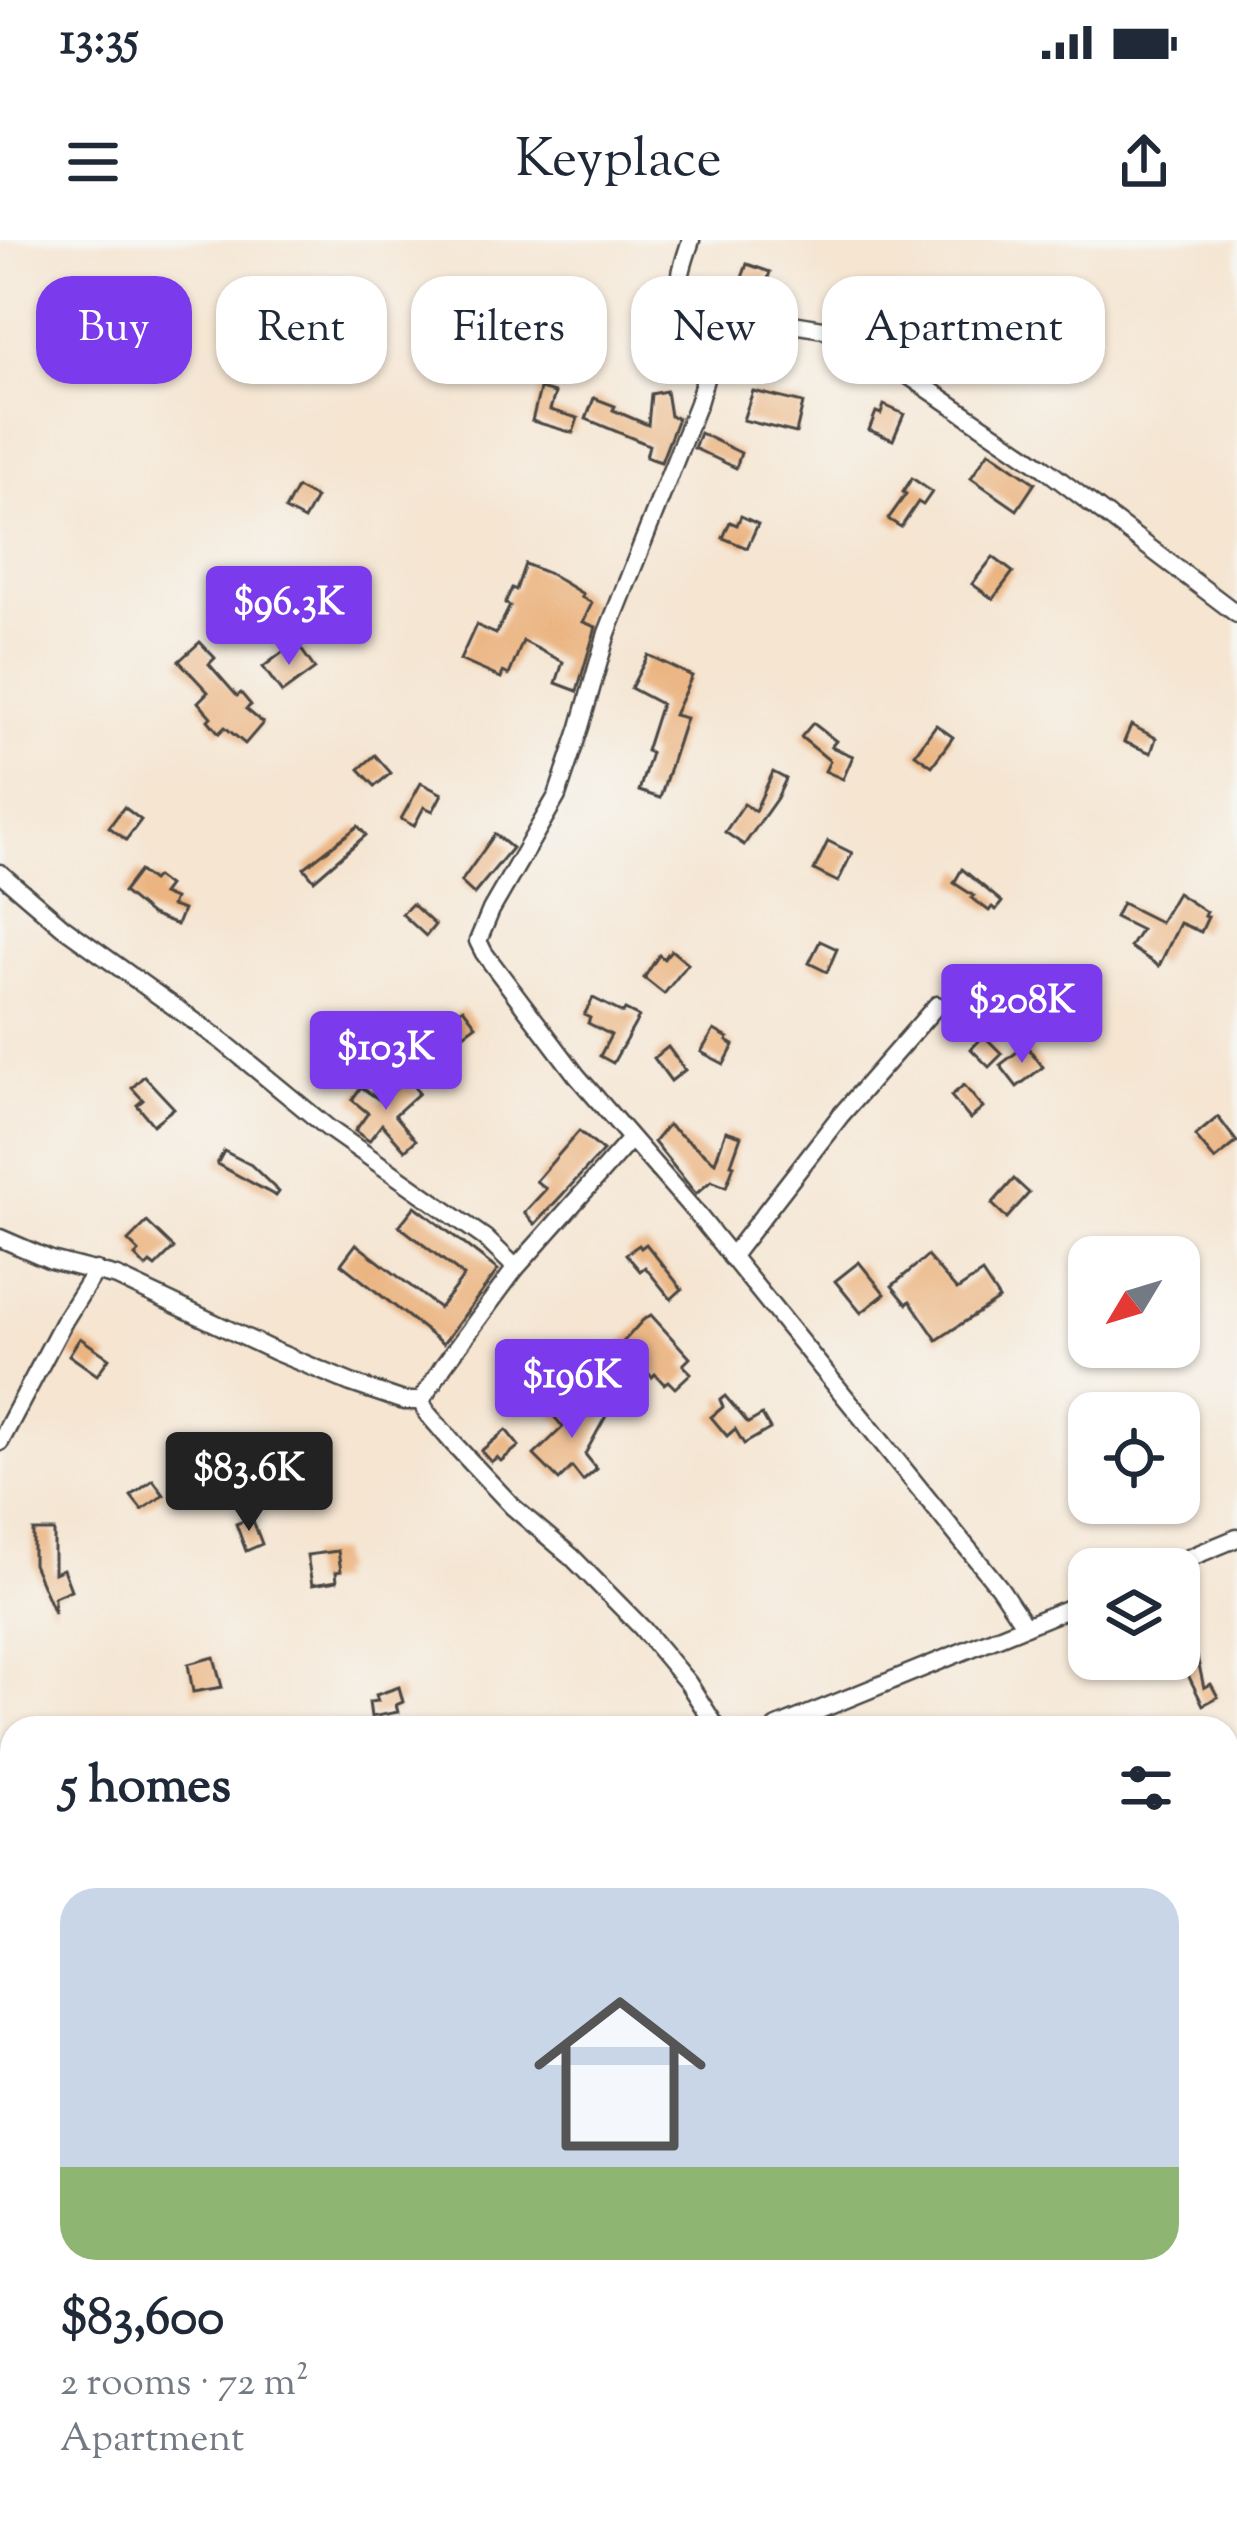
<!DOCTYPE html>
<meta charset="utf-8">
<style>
:root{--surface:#fff;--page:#f2f2f3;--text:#1f2937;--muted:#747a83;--accent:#7c3aed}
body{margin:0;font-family:"Sorts Mill Goudy",serif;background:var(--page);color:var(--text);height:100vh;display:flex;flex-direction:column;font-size:45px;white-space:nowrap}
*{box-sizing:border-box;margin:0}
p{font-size:39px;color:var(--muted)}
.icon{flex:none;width:66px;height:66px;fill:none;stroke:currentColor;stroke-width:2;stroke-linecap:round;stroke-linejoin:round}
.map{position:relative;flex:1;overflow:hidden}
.panel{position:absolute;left:0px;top:1476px;width:1239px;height:807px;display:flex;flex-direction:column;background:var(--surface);border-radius:36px 36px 0 0;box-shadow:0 3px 9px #0004}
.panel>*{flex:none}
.guide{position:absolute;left:36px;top:36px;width:1167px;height:108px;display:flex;gap:24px}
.needle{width:78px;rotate:232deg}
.controls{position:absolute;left:1068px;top:996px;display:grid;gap:24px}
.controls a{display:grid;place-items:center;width:132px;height:132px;border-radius:24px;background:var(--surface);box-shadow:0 3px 9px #0004;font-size:60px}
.price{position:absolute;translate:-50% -102px;padding:0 27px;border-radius:12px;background:var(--accent);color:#fff;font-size:39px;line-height:78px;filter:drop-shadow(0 3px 6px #0008)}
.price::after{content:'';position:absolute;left:50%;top:72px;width:36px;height:27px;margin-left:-18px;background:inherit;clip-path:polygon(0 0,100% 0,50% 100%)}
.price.on{background:#222;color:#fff}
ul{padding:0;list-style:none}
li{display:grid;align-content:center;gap:24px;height:636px;padding:0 60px}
li span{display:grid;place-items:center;height:372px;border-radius:36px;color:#555}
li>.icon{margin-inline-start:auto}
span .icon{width:216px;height:216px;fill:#fffc;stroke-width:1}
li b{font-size:51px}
h2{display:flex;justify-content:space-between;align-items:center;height:144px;padding:0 60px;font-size:51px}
.pill{padding:0 42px;border-radius:36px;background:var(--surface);box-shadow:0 3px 9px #0004;font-size:42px;line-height:108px}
.pill.on{background:var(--accent);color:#fff}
.status{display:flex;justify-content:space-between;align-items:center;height:84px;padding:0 60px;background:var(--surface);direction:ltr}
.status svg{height:33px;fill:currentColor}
header{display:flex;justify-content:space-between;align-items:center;height:156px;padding:0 60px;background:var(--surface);font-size:54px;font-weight:600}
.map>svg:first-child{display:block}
.building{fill:#ebb480}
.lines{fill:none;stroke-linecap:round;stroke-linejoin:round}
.minor-casing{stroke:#494744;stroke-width:21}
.minor{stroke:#fff;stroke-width:16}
</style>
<div class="status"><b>13:35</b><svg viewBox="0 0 49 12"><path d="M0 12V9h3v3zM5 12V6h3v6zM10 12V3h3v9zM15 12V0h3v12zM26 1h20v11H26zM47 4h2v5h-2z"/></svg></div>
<header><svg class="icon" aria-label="menu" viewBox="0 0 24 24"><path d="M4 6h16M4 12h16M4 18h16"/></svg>Keyplace<svg class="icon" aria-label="share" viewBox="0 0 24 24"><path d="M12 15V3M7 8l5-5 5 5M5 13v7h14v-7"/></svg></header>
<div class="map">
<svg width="1237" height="2281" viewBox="0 0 1237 2281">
<rect width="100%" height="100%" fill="#f6f6f2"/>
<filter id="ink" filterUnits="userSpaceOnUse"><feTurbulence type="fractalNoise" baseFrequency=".00833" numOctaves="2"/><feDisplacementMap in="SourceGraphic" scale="24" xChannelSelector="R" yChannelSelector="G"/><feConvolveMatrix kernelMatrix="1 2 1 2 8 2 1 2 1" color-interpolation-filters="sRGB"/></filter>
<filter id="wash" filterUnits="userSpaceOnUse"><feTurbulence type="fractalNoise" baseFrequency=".004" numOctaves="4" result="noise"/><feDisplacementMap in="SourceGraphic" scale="48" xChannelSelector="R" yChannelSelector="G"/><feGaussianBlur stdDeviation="2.7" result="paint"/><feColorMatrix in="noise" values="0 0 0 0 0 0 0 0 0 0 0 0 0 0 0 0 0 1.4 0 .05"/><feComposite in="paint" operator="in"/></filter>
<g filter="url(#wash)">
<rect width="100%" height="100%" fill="#f5e5d1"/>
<g id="blocks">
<g class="building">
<path d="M747 24 770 32 762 57 738 49Z"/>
<path d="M540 149 555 153 550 170 578 178 573 193 532 181Z"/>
<path d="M666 151 670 176 678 178 661 222 646 217 649 205 586 179 594 158 615 166 613 170 648 185 651 154Z"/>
<path d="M753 151 803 163 796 193 743 180Z"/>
<path d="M884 165 904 174 893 200 869 190 876 172 881 174Z"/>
<path d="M700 193 741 213 736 228 694 208Z"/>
<path d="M989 211 1035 243 1017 270 971 238Z"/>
<path d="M912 238 932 252 923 265 918 262 901 287 888 279 906 254 903 252Z"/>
<path d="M297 248 316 258 304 280 285 270Z"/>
<path d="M741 276 758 284 747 308 723 298 730 282 737 285Z"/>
<path d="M993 317 1013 332 993 359 972 344Z"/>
<path d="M525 324 550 334 583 354 581 357 592 363 583 382 596 387 577 451 556 443 563 422 523 401 509 435 503 432 501 438 460 420 476 385 496 394 510 366 505 363 512 348 516 350Z"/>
<path d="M200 402 215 418 209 424 237 456 241 453 251 465 246 469 263 483 245 504 225 487 219 493 208 480 211 477 198 462 208 452 179 421Z"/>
<path d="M296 402 315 429 282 453 263 427Z"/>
<path d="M648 415 692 436 674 475 686 478 660 558 639 551 651 513 646 511 661 464 631 448Z"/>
<path d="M813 483 836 501 831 507 853 516 843 539 825 531 830 521 801 497Z"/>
<path d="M936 485 953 497 932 526 915 514Z"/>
<path d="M1131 485 1156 498 1151 513 1124 502Z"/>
<path d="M375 515 391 533 375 546 359 529Z"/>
<path d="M773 532 786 539 777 558 744 605 725 592 744 564 755 571Z"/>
<path d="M421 543 442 554 433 571 424 567 414 586 401 579Z"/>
<path d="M124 567 141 580 126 600 109 587Z"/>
<path d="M358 586 366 595 314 640 304 628Z"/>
<path d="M495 594 512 608 474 654 461 642Z"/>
<path d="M828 601 852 613 838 642 814 630Z"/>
<path d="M962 629 1002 662 996 670 992 667 989 671 972 658 974 656 954 643Z"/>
<path d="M139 631 152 641 156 637 168 646 162 654 174 659 171 666 183 670 177 685 151 675 123 652Z"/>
<path d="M1177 653 1206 672 1204 676 1208 677 1201 692 1180 683 1159 726 1130 707 1141 690 1115 677 1122 663 1160 682Z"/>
<path d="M412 664 435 685 426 696 402 674Z"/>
<path d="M820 701 837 709 827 732 809 723Z"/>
<path d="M671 710 688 724 664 754 644 738 659 715 664 719Z"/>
<path d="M593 758 623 773 625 770 639 777 613 823 600 816 611 795 588 783 590 778 584 775Z"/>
<path d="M463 768 476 785 453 802 440 786Z"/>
<path d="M714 790 728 798 727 801 734 805 724 824 701 812Z"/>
<path d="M984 796 1002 814 989 827 971 809Z"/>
<path d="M1026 805 1043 827 1017 847 1000 825Z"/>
<path d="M668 807 685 830 671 841 654 818Z"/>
<path d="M144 836 174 868 153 885 137 865 143 860 132 848Z"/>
<path d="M407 839 419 853 395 875 416 900 405 910 382 884 369 901 355 891 368 873 352 860 361 847 381 861Z"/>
<path d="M964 845 983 868 970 879 951 856Z"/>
<path d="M1218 877 1237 902 1215 920 1195 896Z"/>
<path d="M668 885 715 922 726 891 741 896 731 924 734 925 726 947 711 941 696 954 654 902Z"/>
<path d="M579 891 603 911 535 984 524 973 546 949 536 941Z"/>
<path d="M224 911 251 925 279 952 276 956 217 924Z"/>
<path d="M1014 939 1029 953 1007 978 992 964Z"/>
<path d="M415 966 498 1030 443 1104 341 1024 356 1004 439 1068 464 1036 399 986Z"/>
<path d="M147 982 174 1008 155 1027 150 1023 146 1027 135 1016 139 1012 128 1001Z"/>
<path d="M646 1004 682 1049 671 1059 645 1027 640 1031 626 1014 639 1005 641 1008Z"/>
<path d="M927 1016 957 1050 982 1033 999 1059 937 1100 910 1061 907 1064 892 1046Z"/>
<path d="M859 1022 885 1054 861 1073 835 1041Z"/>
<path d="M651 1075 690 1118 683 1125 691 1133 675 1148 668 1141 664 1144 655 1134 652 1137 638 1122 632 1129 615 1111 643 1080Z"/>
<path d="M80 1098 109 1118 97 1135 69 1115Z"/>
<path d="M725 1156 748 1183 762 1175 770 1189 744 1204 735 1189 727 1196 711 1177 723 1167 720 1160Z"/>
<path d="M567 1160 572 1166 576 1162 587 1175 592 1166 607 1174 585 1214 597 1229 583 1241 572 1227 559 1240 534 1215 563 1187 551 1173Z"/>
<path d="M506 1190 519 1206 501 1221 497 1217 491 1222 481 1211Z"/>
<path d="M153 1240 164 1255 142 1270 131 1256Z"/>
<path d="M252 1278 262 1304 246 1311 236 1284Z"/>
<path d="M33 1291H54V1333L63 1329 71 1350 54 1357V1373L33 1324Z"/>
<path d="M338 1311 341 1331 336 1332 337 1341 312 1345 307 1315Z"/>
<path d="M1197 1416 1204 1448 1211 1444 1218 1457 1203 1465 1180 1419Z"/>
<path d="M214 1417 222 1447 193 1452 188 1424Z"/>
<path d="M399 1447 403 1462 396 1465 398 1472 371 1477 369 1462 378 1461 376 1455Z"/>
</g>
</g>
</g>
<g filter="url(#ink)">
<use href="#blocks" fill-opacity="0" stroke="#494744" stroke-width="3"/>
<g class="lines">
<defs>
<g id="minor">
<path d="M691 0C674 51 672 56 723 77L698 163 607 393 580 487 557 556 491 670 478 701 484 713 577 836 697 974 999 1347 1025 1386"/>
<path d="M723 77 757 78 823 89 871 110 1044 228 1237 374"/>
<path d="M0 633 63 687 222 801 328 888 485 998 510 1022 515 1029"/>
<path d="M0 998 51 1020 117 1037 274 1111 351 1143 404 1161H421"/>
<path d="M731 1017 840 876 937 765"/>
<path d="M421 1161 427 1173 453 1203 513 1267 572 1317 642 1388 688 1443 717 1488"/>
<path d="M421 1161 444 1125 515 1029 630 900"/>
<path d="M0 1202 64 1081 96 1030"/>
<path d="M1162 1329 1237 1298"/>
<path d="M775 1488 1089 1360"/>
<path d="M0 1913 12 1914"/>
</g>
</defs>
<use href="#minor" class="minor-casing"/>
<use href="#minor" class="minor"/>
</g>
</g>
</svg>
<div class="controls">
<a><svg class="needle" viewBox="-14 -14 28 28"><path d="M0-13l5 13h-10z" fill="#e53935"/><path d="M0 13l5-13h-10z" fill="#747a83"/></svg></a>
<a><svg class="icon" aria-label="locate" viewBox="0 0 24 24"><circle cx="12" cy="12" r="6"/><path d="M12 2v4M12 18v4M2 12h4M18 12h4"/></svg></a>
<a><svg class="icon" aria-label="layers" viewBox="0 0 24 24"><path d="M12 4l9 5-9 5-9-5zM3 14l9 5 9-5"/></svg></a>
</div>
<b class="price" style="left:289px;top:428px">$96.3K</b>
<b class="price" style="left:1022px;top:826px">$208K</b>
<b class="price" style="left:386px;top:873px">$103K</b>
<b class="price" style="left:572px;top:1201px">$196K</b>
<b class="price on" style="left:249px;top:1294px">$83.6K</b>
<div class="guide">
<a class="pill on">Buy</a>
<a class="pill">Rent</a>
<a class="pill">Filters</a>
<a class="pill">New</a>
<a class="pill">Apartment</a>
</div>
<section class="panel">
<h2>5 homes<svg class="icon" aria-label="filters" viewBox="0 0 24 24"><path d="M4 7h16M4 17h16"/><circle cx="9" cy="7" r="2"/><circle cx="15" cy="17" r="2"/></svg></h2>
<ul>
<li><span style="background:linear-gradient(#c9d6e8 75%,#8fb573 0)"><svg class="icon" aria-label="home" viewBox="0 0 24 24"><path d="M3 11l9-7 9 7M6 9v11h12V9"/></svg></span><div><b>$83,600</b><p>2 rooms · 72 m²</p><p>Apartment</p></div></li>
</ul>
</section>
</div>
